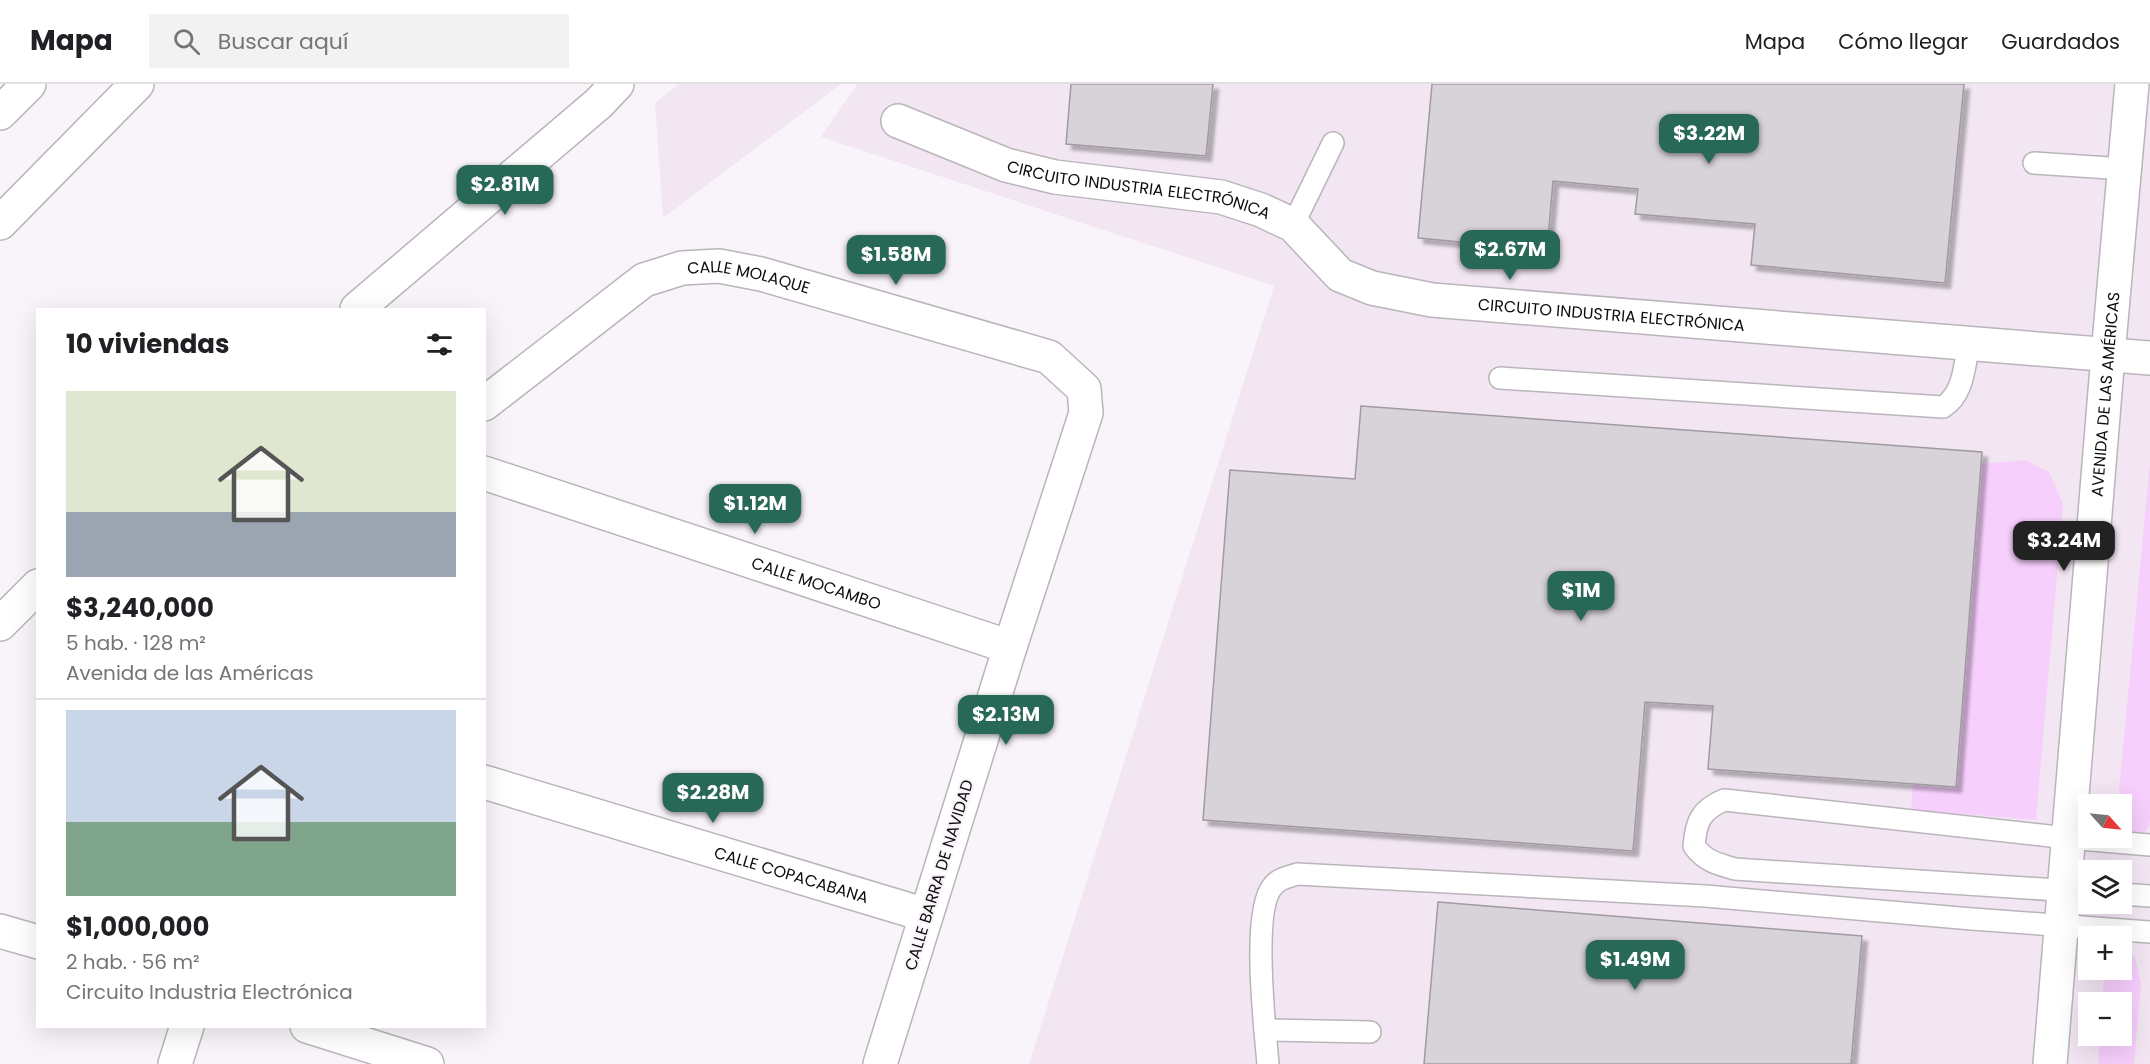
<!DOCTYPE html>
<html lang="es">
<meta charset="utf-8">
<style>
:root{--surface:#fff;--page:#f2f2f2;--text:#202124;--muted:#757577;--line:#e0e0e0;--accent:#286856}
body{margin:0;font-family:Poppins,sans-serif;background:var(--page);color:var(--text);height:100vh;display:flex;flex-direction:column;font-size:22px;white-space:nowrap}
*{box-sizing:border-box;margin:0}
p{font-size:20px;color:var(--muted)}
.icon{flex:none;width:33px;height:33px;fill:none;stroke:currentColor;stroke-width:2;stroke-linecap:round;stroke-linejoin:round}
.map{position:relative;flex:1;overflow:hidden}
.drawer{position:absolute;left:36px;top:224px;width:450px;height:720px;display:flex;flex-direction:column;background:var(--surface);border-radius:0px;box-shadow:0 6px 24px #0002}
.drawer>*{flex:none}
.needle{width:39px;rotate:117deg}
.fabs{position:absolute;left:2078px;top:710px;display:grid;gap:12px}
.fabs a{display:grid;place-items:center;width:54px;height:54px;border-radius:0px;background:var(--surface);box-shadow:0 6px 24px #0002;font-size:30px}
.price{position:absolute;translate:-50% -51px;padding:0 14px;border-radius:12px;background:var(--accent);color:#fff;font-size:20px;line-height:39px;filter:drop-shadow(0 2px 3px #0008)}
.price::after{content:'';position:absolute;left:50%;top:36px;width:18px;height:14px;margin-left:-9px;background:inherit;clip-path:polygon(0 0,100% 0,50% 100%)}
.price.current{background:#222;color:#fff}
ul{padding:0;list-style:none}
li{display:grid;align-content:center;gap:12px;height:318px;padding:0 30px}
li+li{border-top:2px solid var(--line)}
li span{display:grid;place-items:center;height:186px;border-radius:0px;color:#555}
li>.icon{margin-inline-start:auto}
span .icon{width:108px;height:108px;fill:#fffc;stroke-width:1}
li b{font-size:26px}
h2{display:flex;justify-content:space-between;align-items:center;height:72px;padding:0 30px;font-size:26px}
header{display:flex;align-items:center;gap:36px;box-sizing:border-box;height:84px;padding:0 30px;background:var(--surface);border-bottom:2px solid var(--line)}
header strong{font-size:28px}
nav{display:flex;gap:33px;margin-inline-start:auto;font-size:21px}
.search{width:420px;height:54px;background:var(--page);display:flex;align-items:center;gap:15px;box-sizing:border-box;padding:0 21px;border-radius:0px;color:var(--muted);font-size:22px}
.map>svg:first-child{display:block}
.built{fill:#f2e6f3;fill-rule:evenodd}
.green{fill:#f7cffd}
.building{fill:#d8d2d9;stroke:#a09aa1;stroke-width:1.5;filter:url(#shadow)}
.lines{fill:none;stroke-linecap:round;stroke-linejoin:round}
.service-casing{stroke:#bab4bb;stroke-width:24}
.minor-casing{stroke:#bab4bb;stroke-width:36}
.tertiary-casing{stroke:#bab4bb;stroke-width:36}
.secondary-casing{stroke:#bab4bb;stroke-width:36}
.primary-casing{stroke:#bab4bb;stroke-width:36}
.service{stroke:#fff;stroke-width:21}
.minor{stroke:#fff;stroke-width:33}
.tertiary{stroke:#fff;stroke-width:33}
.secondary{stroke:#fff;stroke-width:33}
.primary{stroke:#fff;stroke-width:33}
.labels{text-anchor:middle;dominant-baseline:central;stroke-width:4.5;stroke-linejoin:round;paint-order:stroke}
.street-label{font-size:16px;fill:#0d0b0d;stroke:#f9f3fa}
</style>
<header>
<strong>Mapa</strong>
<div class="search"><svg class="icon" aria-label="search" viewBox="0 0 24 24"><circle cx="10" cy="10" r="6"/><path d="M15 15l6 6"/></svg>Buscar aquí</div>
<nav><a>Mapa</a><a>Cómo llegar</a><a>Guardados</a></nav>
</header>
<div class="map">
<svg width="2150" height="980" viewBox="0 0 2150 980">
<defs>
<filter id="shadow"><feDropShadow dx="5.5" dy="5.5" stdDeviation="1.5" flood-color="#0004"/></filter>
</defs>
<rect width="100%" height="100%" fill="#f9f3fa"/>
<g class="built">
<path d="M679 0H841L663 134 655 19Z"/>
<path d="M857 0H2150V980H1029L1274 202 821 53ZM2088 720H2121V753H2088ZM2088 786H2121V819H2088ZM2088 852H2121V885H2088ZM2088 918H2121V951H2088Z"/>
</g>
<g class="green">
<path d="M2025 376 2049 388 2063 420 2036 736 1911 726 1913 700 1956 703 1981 380Z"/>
<path d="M2150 378V736L2149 742 2143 750C2133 750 2128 749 2121 741V720H2119L2118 717Z"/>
<path d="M2121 870 2135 873 2141 900 2134 980H2098L2100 951H2121V918H2102L2105 885H2121Z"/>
</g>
<g class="building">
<path d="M1071 0H1213L1206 72 1066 60Z"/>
<path d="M1432 0H1964L1945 199 1751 181 1755 140 1635 130 1638 105 1553 97 1547 166 1418 154Z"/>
<path d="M1361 322 1982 368 1956 703 1708 685 1713 622 1645 618 1633 767 1203 736 1230 386 1355 395Z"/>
<path d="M1438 818 1862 852 1851 980H1424Z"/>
</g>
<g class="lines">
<defs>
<g id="service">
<path d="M2034 79 2125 85"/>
<path d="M1293 141 1333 59"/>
<path d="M1500 294 1943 323C1964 310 1964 282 1969 260"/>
<path d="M2088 808 1735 785C1717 780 1705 777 1694 762 1696 737 1701 726 1724 716L2068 754 2150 761"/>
<path d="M2121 810 2150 812"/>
<path d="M1265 946 1370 948"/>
<path d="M1268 980C1265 945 1251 826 1273 802 1279 794 1289 793 1297 790L1705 812 1972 835 2150 848"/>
</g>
<g id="minor">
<path d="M357 225 599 19 617 0"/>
<path id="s1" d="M484 320 644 196 682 184 719 182 761 190 1049 273 1084 305 1086 329 1010 563 880 980"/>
<path id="s2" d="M484 389 1010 563"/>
<path d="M0 540 38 502"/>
<path id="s3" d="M484 698 926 831"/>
<path d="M0 847 38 858"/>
<path d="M307 942 427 980"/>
<path d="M175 980 187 942"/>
</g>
<g id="tertiary">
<path id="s4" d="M898 37 1006 81 1055 93 1221 113 1261 126 1293 141 1340 191 1372 204 1432 216 2150 274"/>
</g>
<g id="secondary">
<path id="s5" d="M2050 980 2108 271 2132 0"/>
</g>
<g id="primary">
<path d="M0 29 29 0"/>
<path d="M0 139 137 0"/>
</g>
</defs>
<use href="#service" class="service-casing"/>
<use href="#minor" class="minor-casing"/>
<use href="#tertiary" class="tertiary-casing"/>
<use href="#secondary" class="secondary-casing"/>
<use href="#primary" class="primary-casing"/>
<use href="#service" class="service"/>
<use href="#minor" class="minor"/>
<use href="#tertiary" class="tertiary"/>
<use href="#secondary" class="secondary"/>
<use href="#primary" class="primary"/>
</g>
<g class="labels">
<g class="street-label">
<text stroke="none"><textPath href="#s4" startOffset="252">CIRCUITO INDUSTRIA ELECTRÓNICA</textPath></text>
<text stroke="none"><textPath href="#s1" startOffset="310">CALLE MOLAQUE</textPath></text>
<text stroke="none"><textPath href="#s4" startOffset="756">CIRCUITO INDUSTRIA ELECTRÓNICA</textPath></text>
<text stroke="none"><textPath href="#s5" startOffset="672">AVENIDA DE LAS AMÉRICAS</textPath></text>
<text stroke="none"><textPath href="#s2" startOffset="350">CALLE MOCAMBO</textPath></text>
<text stroke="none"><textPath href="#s3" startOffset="321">CALLE COPACABANA</textPath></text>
<text transform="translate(939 791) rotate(-73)">CALLE BARRA DE NAVIDAD</text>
</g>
</g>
</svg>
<div class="fabs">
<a><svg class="needle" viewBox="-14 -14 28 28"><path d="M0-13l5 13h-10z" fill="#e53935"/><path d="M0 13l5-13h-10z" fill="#757577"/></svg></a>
<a><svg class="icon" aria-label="layers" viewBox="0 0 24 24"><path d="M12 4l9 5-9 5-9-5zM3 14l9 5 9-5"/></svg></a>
<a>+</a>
<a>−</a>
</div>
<b class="price" style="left:1709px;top:81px">$3.22M</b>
<b class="price" style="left:505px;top:132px">$2.81M</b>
<b class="price" style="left:1510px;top:197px">$2.67M</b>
<b class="price" style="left:896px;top:202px">$1.58M</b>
<b class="price" style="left:755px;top:451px">$1.12M</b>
<b class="price current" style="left:2064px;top:488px">$3.24M</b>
<b class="price" style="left:1581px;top:538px">$1M</b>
<b class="price" style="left:1006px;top:662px">$2.13M</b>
<b class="price" style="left:713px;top:740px">$2.28M</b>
<b class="price" style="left:1635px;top:907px">$1.49M</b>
<section class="drawer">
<h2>10 viviendas<svg class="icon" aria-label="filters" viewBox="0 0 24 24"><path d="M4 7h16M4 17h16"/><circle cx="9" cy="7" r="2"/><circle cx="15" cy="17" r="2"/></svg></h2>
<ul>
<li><span style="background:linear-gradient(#dfe7d0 65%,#9aa5b1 0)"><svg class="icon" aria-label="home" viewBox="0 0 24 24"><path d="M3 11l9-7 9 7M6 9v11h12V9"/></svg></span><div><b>$3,240,000</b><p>5 hab. · 128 m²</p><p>Avenida de las Américas</p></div></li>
<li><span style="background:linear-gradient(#c9d6e8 60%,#7fa58c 0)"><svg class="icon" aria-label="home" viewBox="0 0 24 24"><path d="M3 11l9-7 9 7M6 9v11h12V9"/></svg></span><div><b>$1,000,000</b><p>2 hab. · 56 m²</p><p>Circuito Industria Electrónica</p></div></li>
</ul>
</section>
</div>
